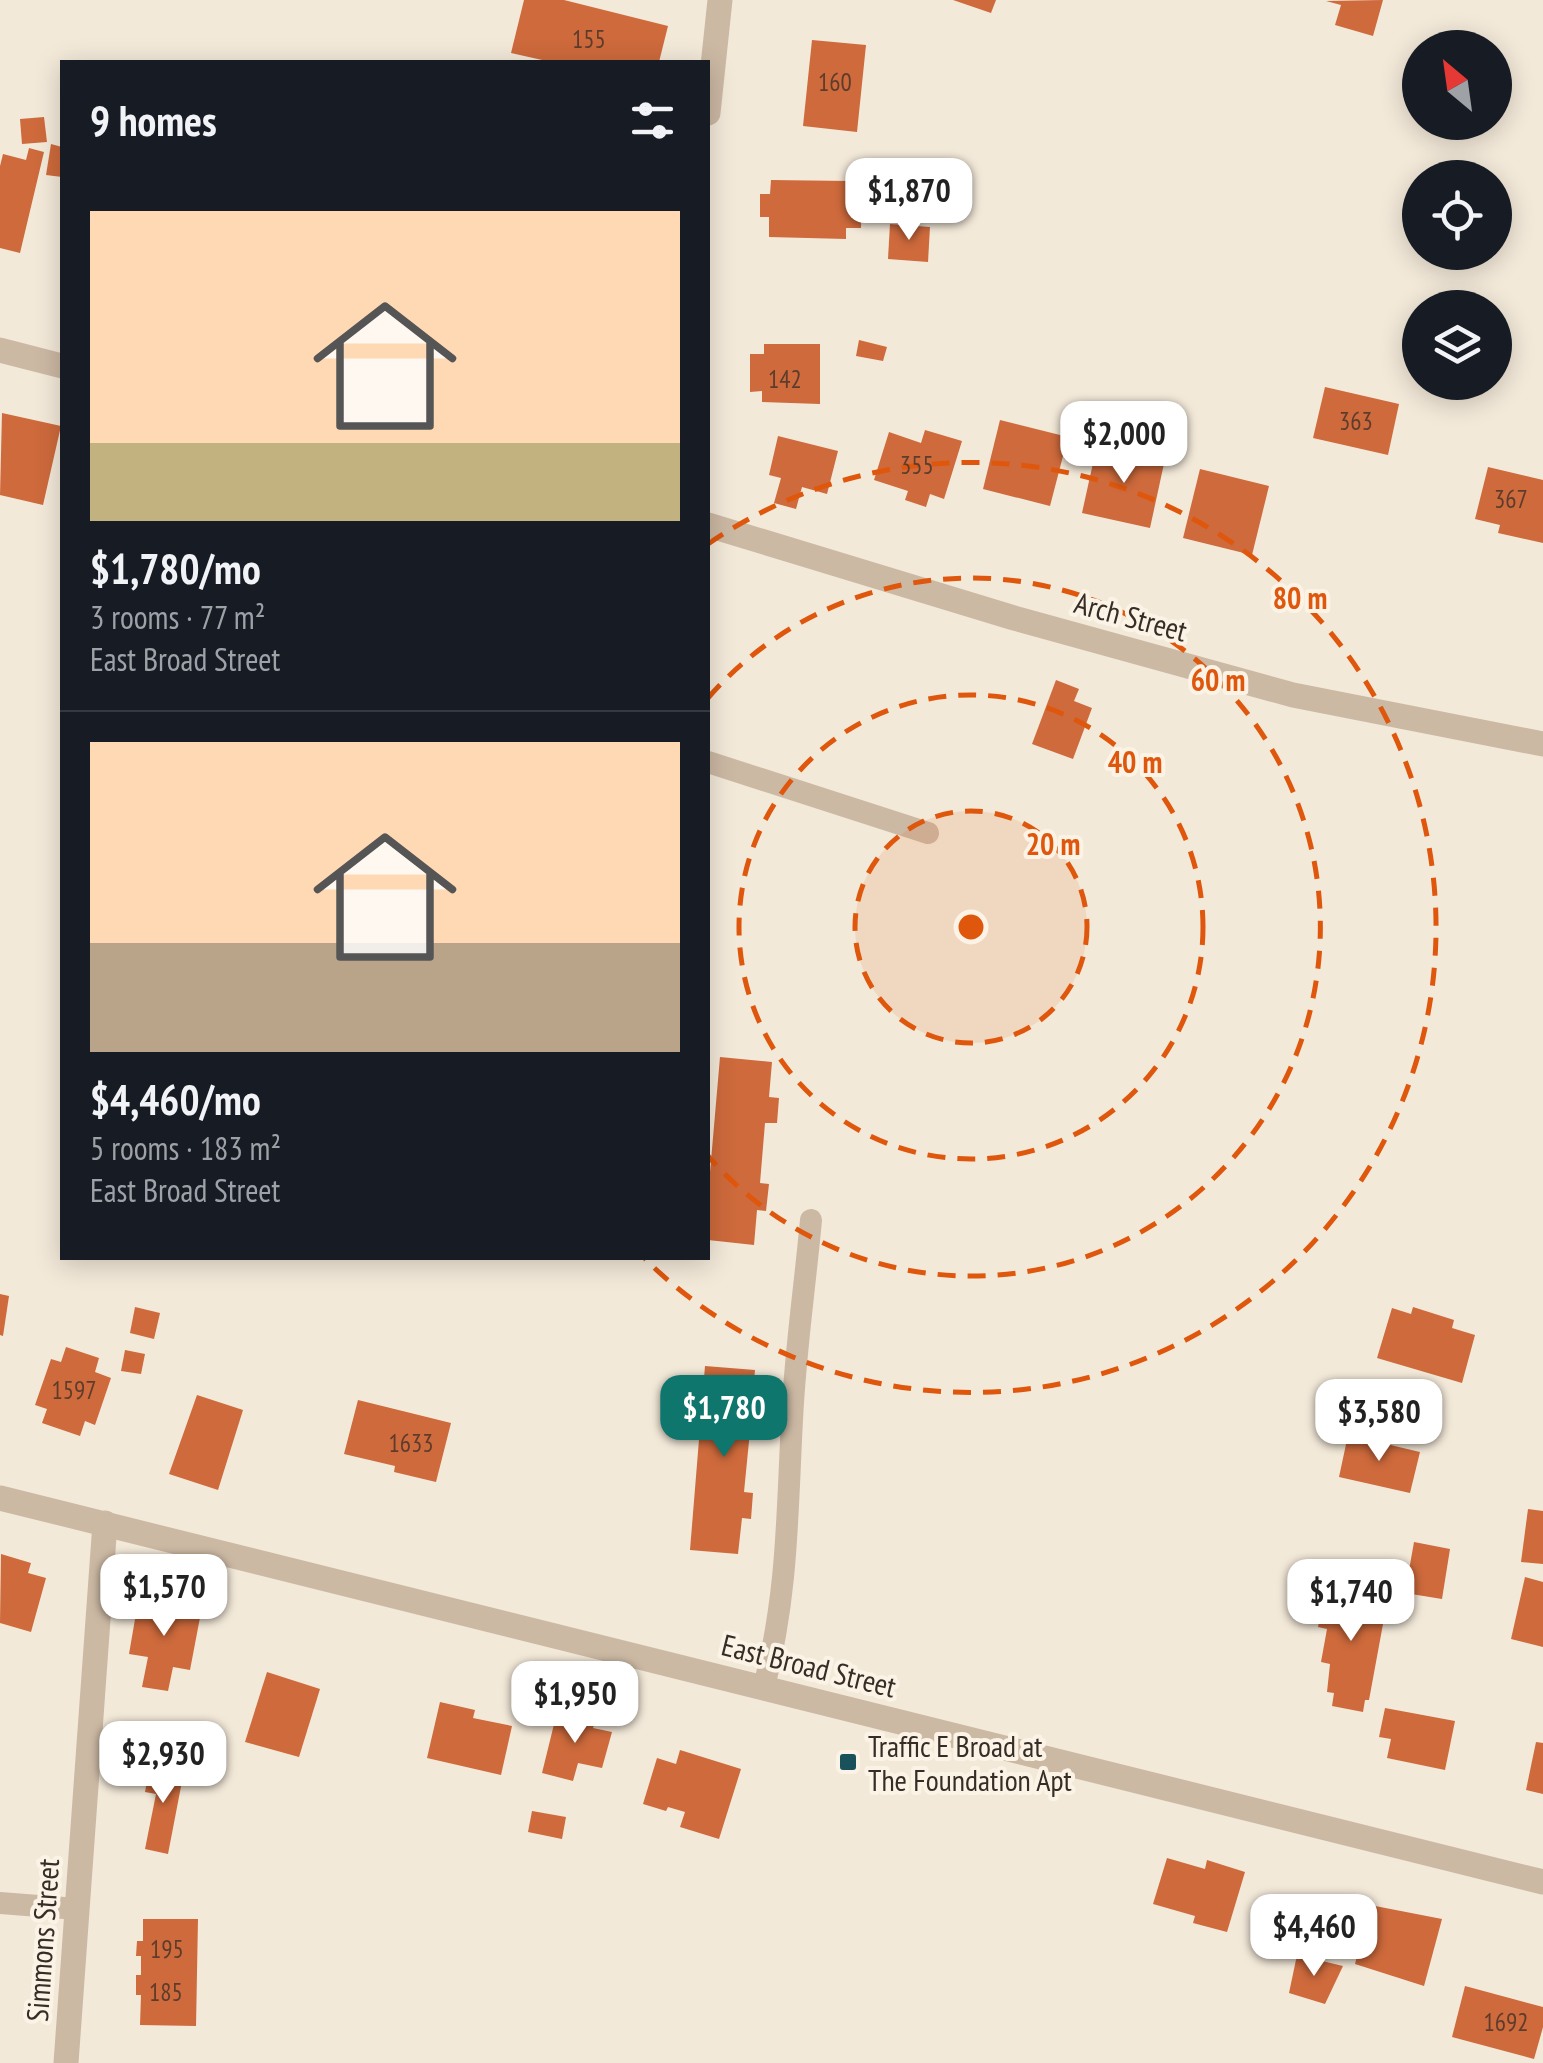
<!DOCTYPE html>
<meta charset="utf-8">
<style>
:root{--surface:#171b24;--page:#20242c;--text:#f1f3f6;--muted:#9ea1a6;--line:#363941;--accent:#0f766e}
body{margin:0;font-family:"PT Sans Narrow",sans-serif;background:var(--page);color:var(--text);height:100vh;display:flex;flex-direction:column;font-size:38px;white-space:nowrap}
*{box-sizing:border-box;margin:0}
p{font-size:32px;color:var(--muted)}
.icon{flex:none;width:55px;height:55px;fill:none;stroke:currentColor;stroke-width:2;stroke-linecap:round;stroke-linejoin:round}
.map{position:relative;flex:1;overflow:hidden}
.drawer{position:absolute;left:60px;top:60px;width:650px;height:1200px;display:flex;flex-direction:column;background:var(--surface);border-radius:0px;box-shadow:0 5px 25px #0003}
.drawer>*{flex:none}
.needle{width:65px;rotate:331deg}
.tools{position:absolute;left:1402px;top:30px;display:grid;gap:20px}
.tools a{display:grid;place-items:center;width:110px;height:110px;border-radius:50%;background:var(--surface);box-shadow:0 5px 25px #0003;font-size:50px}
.price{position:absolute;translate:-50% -85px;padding:0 22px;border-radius:20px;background:#fff;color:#222;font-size:32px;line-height:65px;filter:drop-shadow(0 2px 5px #0008)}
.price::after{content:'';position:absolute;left:50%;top:60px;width:30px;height:22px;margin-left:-15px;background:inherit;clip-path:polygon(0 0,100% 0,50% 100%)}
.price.selected{background:var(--accent);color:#fff}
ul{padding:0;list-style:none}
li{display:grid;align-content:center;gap:20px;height:530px;padding:0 30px}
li+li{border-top:2px solid var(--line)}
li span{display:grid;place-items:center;height:310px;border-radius:0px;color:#555}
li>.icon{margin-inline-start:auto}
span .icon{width:180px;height:180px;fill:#fffc;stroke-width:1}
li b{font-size:42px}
h2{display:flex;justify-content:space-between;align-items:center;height:120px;padding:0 30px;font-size:42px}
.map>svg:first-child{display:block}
.building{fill:#ce6a3c}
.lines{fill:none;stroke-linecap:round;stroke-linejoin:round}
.lane{stroke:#ccb9a4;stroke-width:22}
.street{stroke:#ccb9a4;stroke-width:25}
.ring{fill:none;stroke:#df570d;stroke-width:5;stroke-dasharray:18 12}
.poi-dot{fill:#19525b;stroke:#fbf3e6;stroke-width:4}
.labels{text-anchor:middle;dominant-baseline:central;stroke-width:8;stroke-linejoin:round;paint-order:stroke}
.number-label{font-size:25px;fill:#5d3c2c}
.street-label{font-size:30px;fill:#372d26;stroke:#fbf3e6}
.poi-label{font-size:30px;fill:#372d26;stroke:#fbf3e6;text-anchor:start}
.centre{fill:#df570d;stroke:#fbf3e6;stroke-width:5}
.ring-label{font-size:30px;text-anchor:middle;font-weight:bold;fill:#df570d;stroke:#fbf3e6;stroke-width:8;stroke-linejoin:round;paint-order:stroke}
</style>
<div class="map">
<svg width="1543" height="2063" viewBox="0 0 1543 2063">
<rect width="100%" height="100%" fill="#f3e9d9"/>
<g class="building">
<path d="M524 0H564L668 26 659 62H551L511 53Z"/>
<path d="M953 0H996L991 13Z"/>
<path d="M1383 0 1373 36 1335 25 1341 5 1326 1Z"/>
<path d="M812 40 866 45 857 132 803 126Z"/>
<path d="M44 117 47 142 22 144 20 119Z"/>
<path d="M51 144 62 147V177L46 175Z"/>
<path d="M29 148 44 152 20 253 0 248V166L3 154 26 160Z"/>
<path d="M771 180 849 181V195H862L861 228H846V239L769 237V217H760V194H770Z"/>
<path d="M890 224 930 227 928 262 888 259Z"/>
<path d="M859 340 887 347 883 361 856 356Z"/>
<path d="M764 344H820V404L762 402V391L750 392V354H764Z"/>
<path d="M1325 387 1399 404 1388 455 1313 438Z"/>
<path d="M2 413 61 426 43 505 0 495Z"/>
<path d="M1000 420 1068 437 1050 506 983 489Z"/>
<path d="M925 430 962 441 944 499 930 494 926 507 905 500 908 491 874 480 889 432 921 443Z"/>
<path d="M778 436 838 451 827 494 802 487 796 509 774 503 781 478 769 475Z"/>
<path d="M1097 445 1165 459 1150 528 1082 513Z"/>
<path d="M1488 467 1543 480V543L1498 533 1500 525 1475 519Z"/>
<path d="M1200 469 1269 486 1252 555 1183 538Z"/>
<path d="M1056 680 1079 689 1074 701 1092 708 1073 759 1032 744Z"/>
<path d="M720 1057 772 1062 769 1097 779 1098 777 1123H765L760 1183 769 1184 766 1211 757 1210 754 1245 708 1240V1195Z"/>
<path d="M0 1294 9 1296 3 1336 0 1335Z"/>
<path d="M135 1307 160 1313 154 1339 130 1333Z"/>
<path d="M1413 1307 1454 1320 1452 1328 1475 1335 1462 1383 1377 1358 1392 1308 1411 1314Z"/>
<path d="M66 1347 99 1358 95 1372 111 1378 95 1425 85 1421 80 1436 42 1423 47 1409 35 1405 51 1359 61 1362Z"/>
<path d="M125 1350 145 1354 141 1374 121 1371Z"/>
<path d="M705 1366 755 1370 752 1403 760 1404 758 1432 750 1431 744 1492 753 1493 751 1519 742 1518 738 1554 690 1550Z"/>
<path d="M197 1395 243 1410 218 1490 169 1474Z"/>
<path d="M358 1400 451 1423 436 1482 394 1472 395 1466 344 1454Z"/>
<path d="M1348 1435 1420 1452 1410 1493 1339 1477Z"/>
<path d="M1528 1509 1543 1511V1564L1521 1562Z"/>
<path d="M1414 1542 1450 1549 1442 1599 1405 1593Z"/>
<path d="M1 1554 31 1563 28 1573 46 1578 31 1632 0 1623Z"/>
<path d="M1525 1577 1543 1582V1647L1511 1639Z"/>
<path d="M1326 1586 1388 1597 1369 1700H1365L1363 1712 1332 1706 1334 1693 1327 1692 1330 1664 1321 1662 1327 1629 1318 1627Z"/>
<path d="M139 1596 202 1607 190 1670 173 1667 168 1691 142 1687 148 1657 129 1654Z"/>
<path d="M267 1672 320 1689 299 1757 245 1742Z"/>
<path d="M440 1702 475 1710 473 1718 512 1726 501 1775 427 1758Z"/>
<path d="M1385 1708 1455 1721 1445 1770 1387 1758 1391 1739 1379 1737Z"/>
<path d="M557 1712 595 1722 593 1728 612 1732 602 1768 578 1763 573 1781 542 1773Z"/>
<path d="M1536 1742 1543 1743V1794L1526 1790Z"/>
<path d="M680 1750 741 1769 719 1839 680 1827 685 1812 668 1807 666 1811 643 1804 657 1758 676 1764Z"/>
<path d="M150 1765 184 1771 168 1854 145 1849 156 1794 145 1792Z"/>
<path d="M532 1811 566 1817 562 1839 528 1832Z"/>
<path d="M1167 1858 1205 1869 1207 1860 1245 1872 1227 1932 1193 1923 1195 1916 1153 1904Z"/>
<path d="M1370 1905 1442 1919 1424 1986 1355 1964Z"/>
<path d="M143 1919H198L196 2026 140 2025 141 1995H136V1975H141V1956H136L137 1941H143Z"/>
<path d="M1297 1955 1343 1966 1325 2004 1289 1993Z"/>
<path d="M1465 1986 1543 2007V2027L1534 2059 1452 2037Z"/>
</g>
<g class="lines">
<g class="lane">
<path d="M708 762 928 833"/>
<path d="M764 1687C788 1592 787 1515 792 1420 795 1353 805 1286 811 1220"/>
<path d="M0 1903 77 1909"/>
</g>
<g class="street">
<path d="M708 113 720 0"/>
<path d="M0 350 62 366"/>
<path d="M708 525 1014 618 1293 695 1543 744"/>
<path d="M0 1498 1543 1882"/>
<path d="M66 2063 105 1523"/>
</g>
</g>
<circle cx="971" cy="927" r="116" fill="#df570d" fill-opacity=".12"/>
<g class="ring">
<circle cx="971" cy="927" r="116"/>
<circle cx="971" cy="927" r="232"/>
<path d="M708 698A349 349 0 1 1 708 1156"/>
<path d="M708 544A465 465 0 1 1 645 1259"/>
</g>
<rect class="poi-dot" x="838" y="1752" width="20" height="20" rx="5"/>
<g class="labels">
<g class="number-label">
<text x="589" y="39">155</text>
<text x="835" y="82">160</text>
<text x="785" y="379">142</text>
<text x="1356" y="421">363</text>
<text x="917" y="465">355</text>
<text x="1511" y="499">367</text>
<text x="74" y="1390">1597</text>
<text x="411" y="1443">1633</text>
<text x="167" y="1949">195</text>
<text x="166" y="1992">185</text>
<text x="1506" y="2022">1692</text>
</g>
<g class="street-label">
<text transform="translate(1131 616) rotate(15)">Arch Street</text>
<text transform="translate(809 1665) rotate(14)">East Broad Street</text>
<text transform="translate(42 1940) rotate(-86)">Simmons Street</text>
</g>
<g class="poi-label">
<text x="868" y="1745">Traffic E Broad at<tspan x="868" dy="34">The Foundation Apt</tspan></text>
</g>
</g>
<circle cx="971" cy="927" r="15" class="centre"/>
<g class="ring-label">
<text x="1300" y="609">80 m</text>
<text x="1218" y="691">60 m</text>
<text x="1135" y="773">40 m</text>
<text x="1053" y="855">20 m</text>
</g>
</svg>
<div class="tools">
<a><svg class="needle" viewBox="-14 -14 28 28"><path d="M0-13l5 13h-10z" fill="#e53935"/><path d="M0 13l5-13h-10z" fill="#9ea1a6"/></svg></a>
<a><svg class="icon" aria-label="locate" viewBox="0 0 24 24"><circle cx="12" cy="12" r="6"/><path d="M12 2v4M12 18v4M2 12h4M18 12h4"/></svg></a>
<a><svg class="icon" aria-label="layers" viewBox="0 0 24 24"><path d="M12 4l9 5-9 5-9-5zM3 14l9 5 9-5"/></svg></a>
</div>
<b class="price" style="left:909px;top:243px">$1,870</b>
<b class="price" style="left:1124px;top:486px">$2,000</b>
<b class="price selected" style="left:724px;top:1460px">$1,780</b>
<b class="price" style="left:1379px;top:1464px">$3,580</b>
<b class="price" style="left:164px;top:1639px">$1,570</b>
<b class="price" style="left:1351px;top:1644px">$1,740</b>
<b class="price" style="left:575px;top:1746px">$1,950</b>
<b class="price" style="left:163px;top:1806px">$2,930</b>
<b class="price" style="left:1314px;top:1979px">$4,460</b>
<section class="drawer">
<h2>9 homes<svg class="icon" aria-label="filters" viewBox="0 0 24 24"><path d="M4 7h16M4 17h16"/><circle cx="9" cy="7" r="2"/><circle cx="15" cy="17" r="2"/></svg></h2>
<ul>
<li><span style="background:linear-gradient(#ffd9b3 75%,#c2b280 0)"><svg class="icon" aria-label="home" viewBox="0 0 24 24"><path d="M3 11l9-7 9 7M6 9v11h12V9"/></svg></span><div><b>$1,780/mo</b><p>3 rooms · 77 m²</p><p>East Broad Street</p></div></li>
<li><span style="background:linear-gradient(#ffd9b3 65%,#b9a48a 0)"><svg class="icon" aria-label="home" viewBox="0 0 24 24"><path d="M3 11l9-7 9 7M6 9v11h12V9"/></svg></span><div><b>$4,460/mo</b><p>5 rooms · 183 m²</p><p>East Broad Street</p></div></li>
</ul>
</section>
</div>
